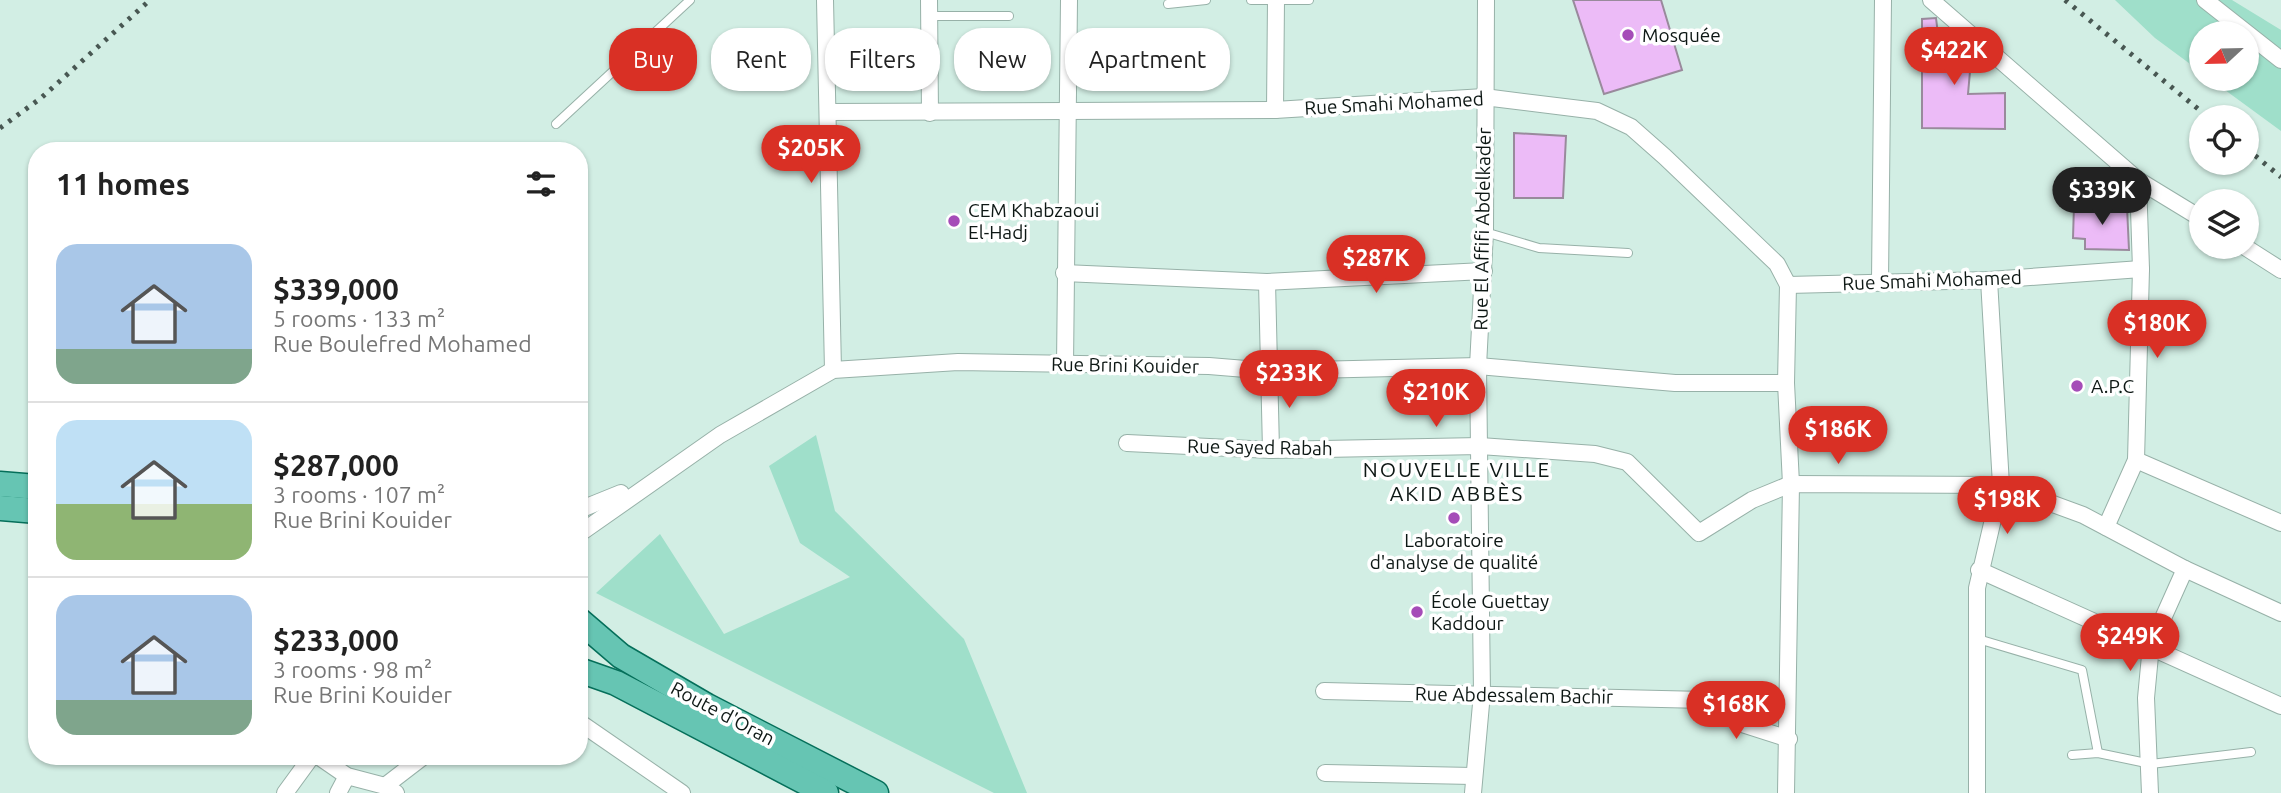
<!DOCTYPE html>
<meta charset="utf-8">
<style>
:root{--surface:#fff;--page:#f2f2f2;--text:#222;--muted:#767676;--line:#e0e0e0;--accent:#d93025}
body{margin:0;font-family:Ubuntu,sans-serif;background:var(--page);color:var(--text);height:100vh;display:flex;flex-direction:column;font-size:26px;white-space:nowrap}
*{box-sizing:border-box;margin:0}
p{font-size:23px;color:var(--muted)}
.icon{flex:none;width:38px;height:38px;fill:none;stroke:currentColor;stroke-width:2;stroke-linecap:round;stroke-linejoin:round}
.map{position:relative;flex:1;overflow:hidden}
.side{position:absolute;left:28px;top:142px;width:560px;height:623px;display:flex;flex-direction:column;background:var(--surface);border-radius:28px;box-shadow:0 2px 5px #0004}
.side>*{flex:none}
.hud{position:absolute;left:609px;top:28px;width:665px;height:63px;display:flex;gap:14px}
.needle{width:46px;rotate:248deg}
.controls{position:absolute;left:2189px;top:21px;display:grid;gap:14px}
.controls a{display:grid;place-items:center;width:70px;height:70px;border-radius:50%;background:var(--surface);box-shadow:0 2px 5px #0004;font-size:35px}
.price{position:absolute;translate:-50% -60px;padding:0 16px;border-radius:24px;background:var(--accent);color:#fff;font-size:23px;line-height:46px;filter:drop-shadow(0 2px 4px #0008)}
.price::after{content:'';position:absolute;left:50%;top:42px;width:21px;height:16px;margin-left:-10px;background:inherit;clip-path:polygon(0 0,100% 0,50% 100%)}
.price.selected{background:#222;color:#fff}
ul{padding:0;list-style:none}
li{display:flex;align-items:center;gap:21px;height:175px;padding:0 28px}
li+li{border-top:2px solid var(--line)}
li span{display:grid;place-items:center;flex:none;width:196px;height:140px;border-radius:21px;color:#555}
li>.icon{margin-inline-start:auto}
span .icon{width:84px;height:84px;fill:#fffc;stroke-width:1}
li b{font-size:30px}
h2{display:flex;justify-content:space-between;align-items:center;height:84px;padding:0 28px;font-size:30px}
.pill{padding:0 24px;border-radius:28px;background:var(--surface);box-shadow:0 2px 5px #0004;font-size:24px;line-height:63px}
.pill.selected{background:var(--accent);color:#fff}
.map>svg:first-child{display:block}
.green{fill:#9fdfca}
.building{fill:#ecbbf7;stroke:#998a9c;stroke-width:2}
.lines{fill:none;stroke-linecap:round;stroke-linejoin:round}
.service-casing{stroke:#97b1a8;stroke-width:10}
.minor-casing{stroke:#97b1a8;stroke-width:18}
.primary-casing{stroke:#056f5a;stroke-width:27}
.service{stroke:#fff;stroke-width:8}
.minor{stroke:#fff;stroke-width:16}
.primary{stroke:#66c5b3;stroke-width:24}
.rail{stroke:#485752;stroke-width:5;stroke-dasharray:3.5 7;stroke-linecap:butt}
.poi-dot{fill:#a54cb8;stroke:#fff;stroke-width:2.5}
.labels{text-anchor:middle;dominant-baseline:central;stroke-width:7;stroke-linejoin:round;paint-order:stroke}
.poi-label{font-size:19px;fill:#0d1714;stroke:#fff;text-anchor:start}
.street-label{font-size:19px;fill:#0d1714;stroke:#fff}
.neighbourhood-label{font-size:21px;letter-spacing:2px;fill:#0d1714;stroke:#fff}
</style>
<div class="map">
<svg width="2281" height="793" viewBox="0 0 2281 793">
<rect width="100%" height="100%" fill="#d2eee4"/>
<g class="green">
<path d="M2115 0H2232L2281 30V131L2210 79H2247V33H2202L2201 72 2155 38Z"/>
<path d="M816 435 835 511 964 639 1027 793H994L596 593 660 534 724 634 850 577 800 543 769 466Z"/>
</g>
<g class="building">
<path d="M1573 0H1661L1682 70 1604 94Z"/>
<path d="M1936 18 1938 34 1955 35 1954 47 1968 46 1972 49 1968 94 2005 93V129L1922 128V19Z"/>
<path d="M1514 133 1566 136 1563 198H1514Z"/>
<path d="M2074 205 2127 207 2129 250 2085 249V239L2073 238Z"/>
</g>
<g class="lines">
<defs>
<g id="service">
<path d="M1251 0H1309"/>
<path d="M1168 4 1206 0"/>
<path d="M929 16H1009"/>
<path d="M556 124 690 0"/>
<path d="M1485 232 1539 248 1628 253"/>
<path d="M1978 639 2082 670 2098 753"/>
<path d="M2072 755 2098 753 2151 764 2251 752"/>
</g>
<g id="minor">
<path d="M825 0 833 370"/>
<path d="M929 0 930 113"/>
<path d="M1931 0 2138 180 2202 219"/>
<path d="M2205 0 2281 60"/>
<path d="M1275 110 1276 0"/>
<path d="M828 112 1275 110 1484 97 1597 111 1631 127 1665 157 1777 264 1788 285 1989 280 2141 269"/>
<path d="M2245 247 2281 270"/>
<path d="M1064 273 1267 282 1484 271"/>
<path d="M1880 280 1883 0"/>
<path d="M1267 282 1271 450"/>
<path d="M1065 365 1069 0"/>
<path d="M1127 443 1271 450 1480 446 1595 454 1627 462 1699 533 1752 500 1791 484 2001 485 2083 515 2185 569 2281 613"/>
<path d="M2136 460 2281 523"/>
<path d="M579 510 621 493"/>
<path d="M2106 527 2136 460 2141 269 2138 180"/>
<path d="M579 534 720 435 833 370 958 362 1209 366 1270 371 1478 366 1675 383H1786"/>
<path d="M1979 570 2281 706"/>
<path d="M1324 691 1704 700 1745 725 1789 739"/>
<path d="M579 722 682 793"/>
<path d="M318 756 347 776 385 786 396 793"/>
<path d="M1325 773 1473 776"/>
<path d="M385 786 424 756"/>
<path d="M285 793 312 756"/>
<path d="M338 793 347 776"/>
<path d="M1473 793 1482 693 1478 366 1485 232 1486 0"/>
<path d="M1786 793 1791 484 1786 383 1788 285"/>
<path d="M1977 793V588L2001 485 1989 280"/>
<path d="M2150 793 2146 698 2151 645 2185 569"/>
</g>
<g id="primary">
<path d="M0 484 37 487"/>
<path d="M0 508 37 511"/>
<path d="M579 620 621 656 707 706 876 793"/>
<path d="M579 670 616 683 826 793"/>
</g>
</defs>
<use href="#service" class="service-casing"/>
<use href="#minor" class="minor-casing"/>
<use href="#primary" class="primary-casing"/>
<use href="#service" class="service"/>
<use href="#minor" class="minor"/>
<use href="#primary" class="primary"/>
<g class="rail">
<path d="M2065 0 2208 117"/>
<path d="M0 128 41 98 150 0"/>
<path d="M2247 149 2281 177"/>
</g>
</g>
<g class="poi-dot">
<circle cx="1628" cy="35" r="7"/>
<circle cx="954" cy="221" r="7"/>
<circle cx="2077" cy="386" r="7"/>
<circle cx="1454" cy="518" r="7"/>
<circle cx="1417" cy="612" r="7"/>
</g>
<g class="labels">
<g class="poi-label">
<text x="1642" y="35">Mosquée</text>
<text x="968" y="210">CEM Khabzaoui<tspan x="968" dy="22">El-Hadj</tspan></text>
<text x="2091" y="386">A.P.C</text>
<text x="1454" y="540" text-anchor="middle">Laboratoire<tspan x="1454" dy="22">d'analyse de qualité</tspan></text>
<text x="1431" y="601">École Guettay<tspan x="1431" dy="22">Kaddour</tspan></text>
</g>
<g class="street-label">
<text transform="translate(1394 103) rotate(-3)">Rue Smahi Mohamed</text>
<text transform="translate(1482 229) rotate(-89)">Rue El Affifi Abdelkader</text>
<text transform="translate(1932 280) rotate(-2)">Rue Smahi Mohamed</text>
<text transform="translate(1125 365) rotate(1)">Rue Brini Kouider</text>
<text transform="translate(1260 447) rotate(1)">Rue Sayed Rabah</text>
<text transform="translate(1514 695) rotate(1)">Rue Abdessalem Bachir</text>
<text transform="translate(723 713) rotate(28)">Route d'Oran</text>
</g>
<g class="neighbourhood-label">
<text x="1457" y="469">NOUVELLE VILLE<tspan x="1457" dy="24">AKID ABBÈS</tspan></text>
</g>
</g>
</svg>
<div class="controls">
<a><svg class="needle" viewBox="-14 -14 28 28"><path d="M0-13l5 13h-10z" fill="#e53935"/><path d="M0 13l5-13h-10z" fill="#767676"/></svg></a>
<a><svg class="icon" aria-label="locate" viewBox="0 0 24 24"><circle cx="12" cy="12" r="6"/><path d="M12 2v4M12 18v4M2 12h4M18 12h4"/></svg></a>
<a><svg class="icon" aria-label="layers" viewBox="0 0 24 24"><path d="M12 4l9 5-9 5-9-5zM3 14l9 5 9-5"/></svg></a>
</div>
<b class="price" style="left:1954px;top:87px">$422K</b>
<b class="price" style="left:811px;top:185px">$205K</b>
<b class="price selected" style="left:2102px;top:227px">$339K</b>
<b class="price" style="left:1376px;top:295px">$287K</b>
<b class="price" style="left:2157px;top:360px">$180K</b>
<b class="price" style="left:1289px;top:410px">$233K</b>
<b class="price" style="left:1436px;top:429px">$210K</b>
<b class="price" style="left:1838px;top:466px">$186K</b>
<b class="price" style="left:2007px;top:536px">$198K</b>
<b class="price" style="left:2130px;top:673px">$249K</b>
<b class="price" style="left:1736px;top:741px">$168K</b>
<div class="hud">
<a class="pill selected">Buy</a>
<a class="pill">Rent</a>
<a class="pill">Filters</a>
<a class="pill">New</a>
<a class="pill">Apartment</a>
</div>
<section class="side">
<h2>11 homes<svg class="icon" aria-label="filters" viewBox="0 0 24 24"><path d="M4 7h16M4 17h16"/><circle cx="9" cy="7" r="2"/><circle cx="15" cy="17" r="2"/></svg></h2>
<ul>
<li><span style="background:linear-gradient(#a9c7e8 75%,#7fa58c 0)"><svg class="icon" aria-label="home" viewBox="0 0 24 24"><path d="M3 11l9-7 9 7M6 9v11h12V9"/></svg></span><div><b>$339,000</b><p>5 rooms · 133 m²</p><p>Rue Boulefred Mohamed</p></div></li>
<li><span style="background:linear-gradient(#bfe0f5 60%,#8fb573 0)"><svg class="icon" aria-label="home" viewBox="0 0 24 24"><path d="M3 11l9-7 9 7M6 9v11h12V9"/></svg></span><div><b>$287,000</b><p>3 rooms · 107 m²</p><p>Rue Brini Kouider</p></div></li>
<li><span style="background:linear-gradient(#a9c7e8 75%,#7fa58c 0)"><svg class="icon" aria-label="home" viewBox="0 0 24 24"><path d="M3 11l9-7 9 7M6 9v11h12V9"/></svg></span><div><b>$233,000</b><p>3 rooms · 98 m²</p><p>Rue Brini Kouider</p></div></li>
</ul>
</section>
</div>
